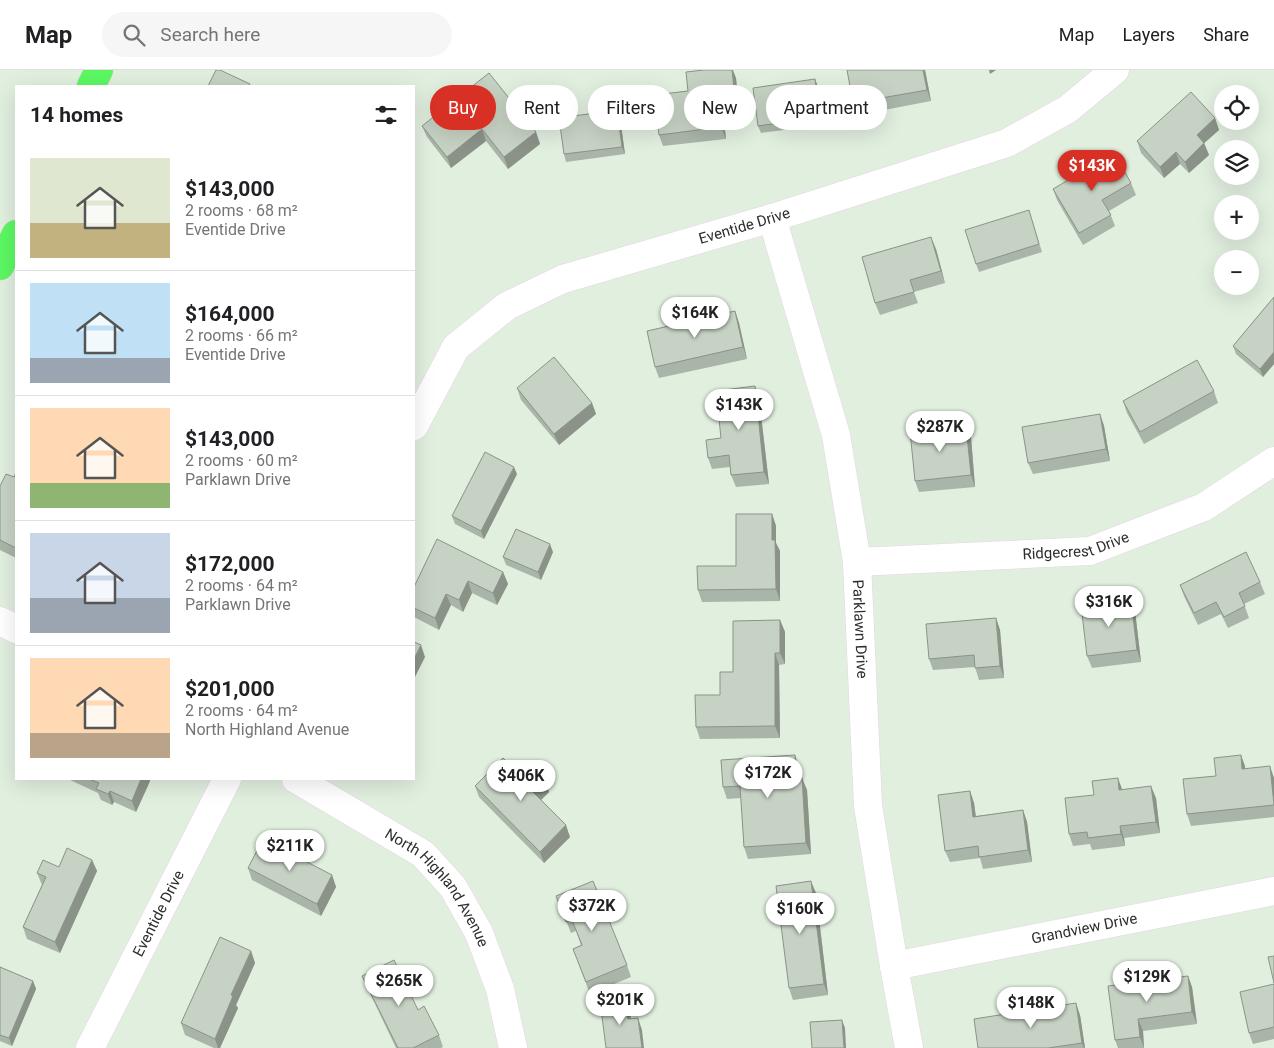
<!DOCTYPE html>
<meta charset="utf-8">
<style>
:root{--surface:#fff;--page:#f6f6f6;--text:#202124;--muted:#757577;--line:#e0e0e0;--accent:#d93025}
body{margin:0;font-family:Roboto,sans-serif;background:var(--page);color:var(--text);height:100vh;display:flex;flex-direction:column;font-size:19px;white-space:nowrap}
*{box-sizing:border-box;margin:0}
p{font-size:16px;color:var(--muted)}
.icon{flex:none;width:28px;height:28px;fill:none;stroke:currentColor;stroke-width:2;stroke-linecap:round;stroke-linejoin:round}
.map{position:relative;flex:1;overflow:hidden}
.sheet{position:absolute;left:15px;top:15px;width:400px;height:695px;display:flex;flex-direction:column;background:var(--surface);border-radius:0px;box-shadow:0 5px 20px #0002}
.sheet>*{flex:none}
.top-card{position:absolute;left:430px;top:15px;width:475px;height:45px;display:flex;gap:10px}
.controls{position:absolute;left:1214px;top:15px;display:grid;gap:10px}
.controls a{display:grid;place-items:center;width:45px;height:45px;border-radius:50%;background:var(--surface);box-shadow:0 5px 20px #0002;font-size:25px}
.price{position:absolute;translate:-50% -42px;padding:0 11px;border-radius:18px;background:#fff;color:#222;font-size:16px;line-height:32px;filter:drop-shadow(0 1px 2px #0008)}
.price::after{content:'';position:absolute;left:50%;top:30px;width:15px;height:11px;margin-left:-8px;background:inherit;clip-path:polygon(0 0,100% 0,50% 100%)}
.price.current{background:var(--accent);color:#fff}
ul{padding:0;list-style:none}
li{display:flex;align-items:center;gap:15px;height:125px;padding:0 15px}
li+li{border-top:1px solid var(--line)}
li span{display:grid;place-items:center;flex:none;width:140px;height:100px;border-radius:0px;color:#555}
li>.icon{margin-inline-start:auto}
span .icon{width:60px;height:60px;fill:#fffc;stroke-width:1}
li b{font-size:21px}
h2{display:flex;justify-content:space-between;align-items:center;height:60px;padding:0 15px;font-size:21px}
.tag{padding:0 18px;border-radius:22px;background:var(--surface);box-shadow:0 5px 20px #0002;font-size:18px;line-height:45px}
.tag.current{background:var(--accent);color:#fff}
header{display:flex;align-items:center;gap:30px;box-sizing:border-box;height:70px;padding:0 25px;background:var(--surface);border-bottom:1px solid var(--line)}
header strong{font-size:24px}
nav{display:flex;gap:28px;margin-inline-start:auto;font-size:18px}
.search{width:350px;height:45px;background:var(--page);display:flex;align-items:center;gap:12px;box-sizing:border-box;padding:0 18px;border-radius:28px;color:var(--muted);font-size:19px}
.map>svg:first-child{display:block}
.lines{fill:none;stroke-linecap:round;stroke-linejoin:round}
.minor-casing{stroke:#e6d4e4;stroke-width:29}
.tertiary-casing{stroke:#e6d4e4;stroke-width:29}
.primary-casing{stroke:#d5d5d5;stroke-width:29}
.minor{stroke:#fff;stroke-width:28}
.tertiary{stroke:#fff;stroke-width:28}
.primary{stroke:#5bf862;stroke-width:28}
.wall{fill:#aab5a9}
.shaded-wall{fill:#8b9389}
.building{fill:#c6d2c4;stroke:#8b9389}
.labels{text-anchor:middle;dominant-baseline:central;stroke-width:4;stroke-linejoin:round;paint-order:stroke}
.street-label{font-size:15px;fill:#2d2d2d;stroke:#fff}
</style>
<header>
<strong>Map</strong>
<div class="search"><svg class="icon" aria-label="search" viewBox="0 0 24 24"><circle cx="10" cy="10" r="6"/><path d="M15 15l6 6"/></svg>Search here</div>
<nav><a>Map</a><a>Layers</a><a>Share</a></nav>
</header>
<div class="map">
<svg width="1274" height="978" viewBox="0 0 1274 978">
<rect width="100%" height="100%" fill="#e1efdf"/>
<g class="lines">
<defs>
<g id="minor">
<path id="s1" d="M772 148 836 365 857 492 868 736 894 896 909 978"/>
<path id="s2" d="M414 356 456 277 507 236 563 209 772 148 1007 73 1068 39 1115 0"/>
<path id="s3" d="M857 492 1090 481 1204 437 1274 391"/>
<path id="s4" d="M894 896 1274 821"/>
<path id="s5" d="M90 978 227 709"/>
</g>
<g id="tertiary">
<path d="M0 551 16 559"/>
<path id="s6" d="M296 709 423 784 453 817 479 863 500 919 513 978"/>
</g>
<g id="primary">
<path d="M91 16 99 0"/>
<path d="M0 196 16 164"/>
</g>
</defs>
<use href="#minor" class="minor-casing"/>
<use href="#tertiary" class="tertiary-casing"/>
<use href="#primary" class="primary-casing"/>
<use href="#minor" class="minor"/>
<use href="#tertiary" class="tertiary"/>
<use href="#primary" class="primary"/>
</g>
<g class="wall">
<path d="M925 0 931 31 858 45 853 33Z"/>
<path d="M736 8 738 30 722 32 726 69 663 76 659 65 688 21Z"/>
<path d="M815 9 818 17 823 55 761 63 758 56Z"/>
<path d="M617 40 620 48 625 84 566 92 564 84Z"/>
<path d="M1215 48 1219 60 1204 73 1209 85 1189 103 1180 94 1164 108 1141 83 1137 71Z"/>
<path d="M422 56 536 62 540 74 508 99 486 71 451 98 427 67Z"/>
<path d="M1131 113 1136 125 1109 141 1115 156 1083 175 1057 130 1053 119Z"/>
<path d="M1029 140 1042 182 979 202 976 194Z"/>
<path d="M936 179 945 213 914 222 918 233 880 245 875 233Z"/>
<path d="M1274 227V294L1263 307 1236 284 1233 276Z"/>
<path d="M735 241 739 253 747 289 659 308 655 297Z"/>
<path d="M517 318 592 333 596 344 559 375 521 330Z"/>
<path d="M1214 321 1218 333 1144 374 1127 343 1123 331Z"/>
<path d="M759 328 769 414 736 417 731 405 730 397 712 399 708 388 721 368Z"/>
<path d="M1100 344 1104 356 1110 391 1033 404 1028 393Z"/>
<path d="M971 367 975 417 919 422 915 411Z"/>
<path d="M16 402V488L0 480V416L14 407Z"/>
<path d="M517 404 484 469 455 454 452 446Z"/>
<path d="M772 444 776 456V473L780 481V531L702 532 698 520 736 496Z"/>
<path d="M553 482 541 510 506 495 503 487Z"/>
<path d="M503 502 508 514 497 535 472 523 463 542 451 535 439 560 414 547V517Z"/>
<path d="M1260 512 1265 524 1244 534 1249 548 1228 558 1221 544 1198 555 1184 526 1180 515Z"/>
<path d="M1135 541 1141 592 1092 598 1087 586Z"/>
<path d="M996 548 1000 560 1004 608 979 610 975 597 933 600 929 589Z"/>
<path d="M780 550 785 562V594L779 595 780 668 700 669 696 657 720 625 733 602Z"/>
<path d="M795 685 799 697 800 708H802L807 720 811 784 748 789 744 777 741 728 727 729 723 717Z"/>
<path d="M1241 685 1245 699 1274 708V747L1191 756 1187 744 1216 706Z"/>
<path d="M516 701 544 710 549 722 541 730 570 767 544 793 479 727 475 716Z"/>
<path d="M68 709H149L150 711 136 742 114 732 112 735 101 730 98 723Z"/>
<path d="M1122 719 1156 728 1160 763 1124 768 1125 776 1092 780 1090 774 1073 776 1069 764 1094 725Z"/>
<path d="M970 721 974 733 976 746 1023 740 1027 752 1032 792 983 799 980 788 950 792 945 781Z"/>
<path d="M92 790 97 801 60 883 27 869 23 857 42 815 37 803Z"/>
<path d="M248 798 332 805 336 817 321 846 252 810Z"/>
<path d="M816 823 828 925 793 930 789 918Z"/>
<path d="M556 826 627 895 631 907 590 924 573 879 581 875 576 861 571 863Z"/>
<path d="M251 881 255 893 236 935 238 938 220 978H214L185 965 181 953Z"/>
<path d="M0 897 33 911 36 919 12 976 0 971Z"/>
<path d="M362 906 418 940 439 965 443 977 441 978H396L367 917Z"/>
<path d="M1188 906 1192 917 1197 954 1143 961 1144 978H1118L1115 970Z"/>
<path d="M1274 914V969L1253 974 1249 963Z"/>
<path d="M1080 945 1085 978H978Z"/>
</g>
<g class="shaded-wall">
<path d="M732 0H733L736 8 738 30 734 18Z"/>
<path d="M923 0H925L931 31 927 20Z"/>
<path d="M989 0H996L990 4Z"/>
<path d="M815 9 818 17 823 55 820 47Z"/>
<path d="M717 21 722 32 726 69 721 57Z"/>
<path d="M617 40 620 48 625 84 622 77Z"/>
<path d="M1215 48 1219 60 1201 76 1197 65Z"/>
<path d="M482 59 486 71 451 98 447 87Z"/>
<path d="M536 62 540 74 508 99 504 87Z"/>
<path d="M1204 73 1209 85 1189 103 1185 92Z"/>
<path d="M1176 82 1180 94 1164 108 1160 97Z"/>
<path d="M931 167 936 179 945 213 941 201Z"/>
<path d="M735 241 739 253 747 289 743 277Z"/>
<path d="M1274 282V294L1263 307 1260 299Z"/>
<path d="M755 316 759 328 769 414 764 402Z"/>
<path d="M592 333 596 344 559 375 554 364Z"/>
<path d="M1100 344 1104 356 1110 391 1106 379Z"/>
<path d="M966 356 971 367 975 417 971 405Z"/>
<path d="M514 397 517 404 484 469 481 461Z"/>
<path d="M772 444 776 456V473L780 481V531L776 519 772 470Z"/>
<path d="M550 474 553 482 541 510 538 502Z"/>
<path d="M503 502 508 514 497 535 493 523Z"/>
<path d="M468 511 472 523 463 542 459 530Z"/>
<path d="M446 524 451 535 439 560 435 548Z"/>
<path d="M1131 530 1135 541 1141 592 1137 580Z"/>
<path d="M996 548 1000 560 1004 608 1000 596Z"/>
<path d="M780 550 785 562V594L780 583Z"/>
<path d="M421 575 425 587 414 609V589Z"/>
<path d="M775 583 779 595 780 668 775 656Z"/>
<path d="M795 685 799 697 800 720 796 708Z"/>
<path d="M1241 685 1245 696 1246 711 1242 699Z"/>
<path d="M1270 696 1274 708V736V735Z"/>
<path d="M802 708 807 720 811 784 806 773Z"/>
<path d="M1118 708 1122 719 1119 720Z"/>
<path d="M141 709H149L150 711 136 742 132 731Z"/>
<path d="M544 710 549 722 537 734 533 722Z"/>
<path d="M1151 716 1156 728 1160 763 1156 752Z"/>
<path d="M110 721 114 732 112 735 108 724Z"/>
<path d="M970 721 974 733 977 758 973 747Z"/>
<path d="M1023 740 1027 752 1032 792 1028 780Z"/>
<path d="M566 755 570 767 544 793 540 782Z"/>
<path d="M1120 756 1124 768 1125 776 1121 764Z"/>
<path d="M92 790 97 801 60 883 55 872Z"/>
<path d="M332 805 336 817 321 846 317 834Z"/>
<path d="M811 811 816 823 828 925 824 914Z"/>
<path d="M251 881 255 893 236 935 238 938 220 978H218L215 969 231 925Z"/>
<path d="M1188 906 1192 917 1197 954 1192 942Z"/>
<path d="M33 911 36 919 12 976 9 968Z"/>
<path d="M625 928 630 940 632 961 628 949Z"/>
<path d="M1076 933 1080 945 1085 978H1084L1082 973Z"/>
<path d="M638 948 642 960 644 978H642Z"/>
<path d="M1138 949 1143 961 1144 978 1140 967Z"/>
<path d="M842 950 845 958 846 978H844Z"/>
</g>
<g class="building">
<path d="M216 0H220L250 14 249 16H208Z"/>
<path d="M704 0H732L734 18 717 21 721 57 659 65 654 25 688 21 686 2Z"/>
<path d="M847 0H923L927 20 853 33Z"/>
<path d="M489 3 536 62 504 87 482 59 447 87 422 56Z"/>
<path d="M815 9 820 47 758 56 753 18Z"/>
<path d="M1191 22 1215 48 1197 65 1204 73 1185 92 1176 82 1160 97 1137 71Z"/>
<path d="M617 40 622 77 564 84 559 48Z"/>
<path d="M1114 83 1131 113 1102 130 1111 145 1079 163 1053 119Z"/>
<path d="M1029 140 1039 174 976 194 965 160Z"/>
<path d="M931 167 941 201 910 210 914 222 875 233 862 187Z"/>
<path d="M1274 227V282L1260 299 1233 276Z"/>
<path d="M735 241 743 277 655 297 647 261Z"/>
<path d="M554 287 592 333 554 364 517 318Z"/>
<path d="M1197 290 1214 321 1140 362 1123 331Z"/>
<path d="M755 316 764 402 731 405 729 385 708 388 706 370 721 368 716 321Z"/>
<path d="M1100 344 1106 379 1028 393 1022 357Z"/>
<path d="M966 356 971 405 915 411 910 361Z"/>
<path d="M485 382 514 397 481 461 452 446Z"/>
<path d="M16 402V478L0 470V416L6 404 14 407Z"/>
<path d="M736 444H772V470H775L776 519 698 520 697 496H736Z"/>
<path d="M516 459 550 474 538 502 503 487Z"/>
<path d="M437 469 503 502 493 523 468 511 459 530 446 524 435 548 414 538V517Z"/>
<path d="M1246 482 1260 512 1239 523 1245 536 1224 547 1216 532 1194 543 1180 515Z"/>
<path d="M1131 530 1137 580 1087 586 1081 535Z"/>
<path d="M996 548 1000 596 975 598 974 585 929 589 926 554Z"/>
<path d="M780 550V583H775V656L696 657 695 625H720V602H733V551Z"/>
<path d="M414 572 421 575 414 589Z"/>
<path d="M795 685 796 708H802L806 773 744 777 740 716 723 717 721 690Z"/>
<path d="M1241 685 1242 699 1270 696 1274 735 1187 744 1183 709 1216 706 1214 688Z"/>
<path d="M503 688 516 701 526 691 544 710 533 722 566 755 540 782 475 716Z"/>
<path d="M1118 708 1119 720 1151 716 1156 752 1120 756 1121 764 1088 768 1087 762 1069 764 1065 728 1094 725 1092 711Z"/>
<path d="M89 709H141L132 731 110 721 108 724 96 719 99 713Z"/>
<path d="M970 721 973 747 1023 740 1028 780 979 787 978 776 945 781 938 725Z"/>
<path d="M263 769 332 805 317 834 248 798Z"/>
<path d="M67 778 92 790 55 872 23 857 46 807 37 803 43 790 59 797Z"/>
<path d="M593 811 627 895 586 912 573 879 582 875 572 850 566 852 556 826Z"/>
<path d="M811 811 824 914 789 918 776 816Z"/>
<path d="M220 867 251 881 231 925 233 926 215 969 181 953Z"/>
<path d="M1274 886V913L1268 887Z"/>
<path d="M394 890 418 940 424 936 439 965 413 978H398L362 906Z"/>
<path d="M0 897 33 911 9 968 0 965Z"/>
<path d="M1188 906 1192 942 1138 949 1140 967 1115 970 1108 916Z"/>
<path d="M1274 914V957L1249 963 1240 922Z"/>
<path d="M625 928 628 949 638 948 642 978H606L600 931Z"/>
<path d="M1076 933 1082 973 1048 978H978L974 949Z"/>
<path d="M842 950 844 978H812L810 952Z"/>
</g>
<g class="labels">
<g class="street-label">
<text stroke="none"><textPath href="#s2" startOffset="406">Eventide Drive</textPath></text>
<text stroke="none"><textPath href="#s3" startOffset="220">Ridgecrest Drive</textPath></text>
<text stroke="none"><textPath href="#s1" startOffset="422">Parklawn Drive</textPath></text>
<text stroke="none"><textPath href="#s6" startOffset="182">North Highland Avenue</textPath></text>
<text stroke="none"><textPath href="#s5" startOffset="151">Eventide Drive</textPath></text>
<text stroke="none"><textPath href="#s4" startOffset="194">Grandview Drive</textPath></text>
</g>
</g>
</svg>
<div class="controls">
<a><svg class="icon" aria-label="locate" viewBox="0 0 24 24"><circle cx="12" cy="12" r="6"/><path d="M12 2v4M12 18v4M2 12h4M18 12h4"/></svg></a>
<a><svg class="icon" aria-label="layers" viewBox="0 0 24 24"><path d="M12 4l9 5-9 5-9-5zM3 14l9 5 9-5"/></svg></a>
<a>+</a>
<a>−</a>
</div>
<b class="price current" style="left:1092px;top:122px">$143K</b>
<b class="price" style="left:695px;top:269px">$164K</b>
<b class="price" style="left:739px;top:361px">$143K</b>
<b class="price" style="left:940px;top:383px">$287K</b>
<b class="price" style="left:1109px;top:558px">$316K</b>
<b class="price" style="left:768px;top:729px">$172K</b>
<b class="price" style="left:521px;top:732px">$406K</b>
<b class="price" style="left:290px;top:802px">$211K</b>
<b class="price" style="left:592px;top:862px">$372K</b>
<b class="price" style="left:800px;top:865px">$160K</b>
<b class="price" style="left:1147px;top:933px">$129K</b>
<b class="price" style="left:399px;top:937px">$265K</b>
<b class="price" style="left:620px;top:956px">$201K</b>
<b class="price" style="left:1031px;top:959px">$148K</b>
<div class="top-card">
<a class="tag current">Buy</a>
<a class="tag">Rent</a>
<a class="tag">Filters</a>
<a class="tag">New</a>
<a class="tag">Apartment</a>
</div>
<section class="sheet">
<h2>14 homes<svg class="icon" aria-label="filters" viewBox="0 0 24 24"><path d="M4 7h16M4 17h16"/><circle cx="9" cy="7" r="2"/><circle cx="15" cy="17" r="2"/></svg></h2>
<ul>
<li><span style="background:linear-gradient(#dfe7d0 65%,#c2b280 0)"><svg class="icon" aria-label="home" viewBox="0 0 24 24"><path d="M3 11l9-7 9 7M6 9v11h12V9"/></svg></span><div><b>$143,000</b><p>2 rooms · 68 m²</p><p>Eventide Drive</p></div></li>
<li><span style="background:linear-gradient(#bfe0f5 75%,#9aa5b1 0)"><svg class="icon" aria-label="home" viewBox="0 0 24 24"><path d="M3 11l9-7 9 7M6 9v11h12V9"/></svg></span><div><b>$164,000</b><p>2 rooms · 66 m²</p><p>Eventide Drive</p></div></li>
<li><span style="background:linear-gradient(#ffd9b3 75%,#8fb573 0)"><svg class="icon" aria-label="home" viewBox="0 0 24 24"><path d="M3 11l9-7 9 7M6 9v11h12V9"/></svg></span><div><b>$143,000</b><p>2 rooms · 60 m²</p><p>Parklawn Drive</p></div></li>
<li><span style="background:linear-gradient(#c9d6e8 65%,#9aa5b1 0)"><svg class="icon" aria-label="home" viewBox="0 0 24 24"><path d="M3 11l9-7 9 7M6 9v11h12V9"/></svg></span><div><b>$172,000</b><p>2 rooms · 64 m²</p><p>Parklawn Drive</p></div></li>
<li><span style="background:linear-gradient(#ffd9b3 75%,#b9a48a 0)"><svg class="icon" aria-label="home" viewBox="0 0 24 24"><path d="M3 11l9-7 9 7M6 9v11h12V9"/></svg></span><div><b>$201,000</b><p>2 rooms · 64 m²</p><p>North Highland Avenue</p></div></li>
</ul>
</section>
</div>
